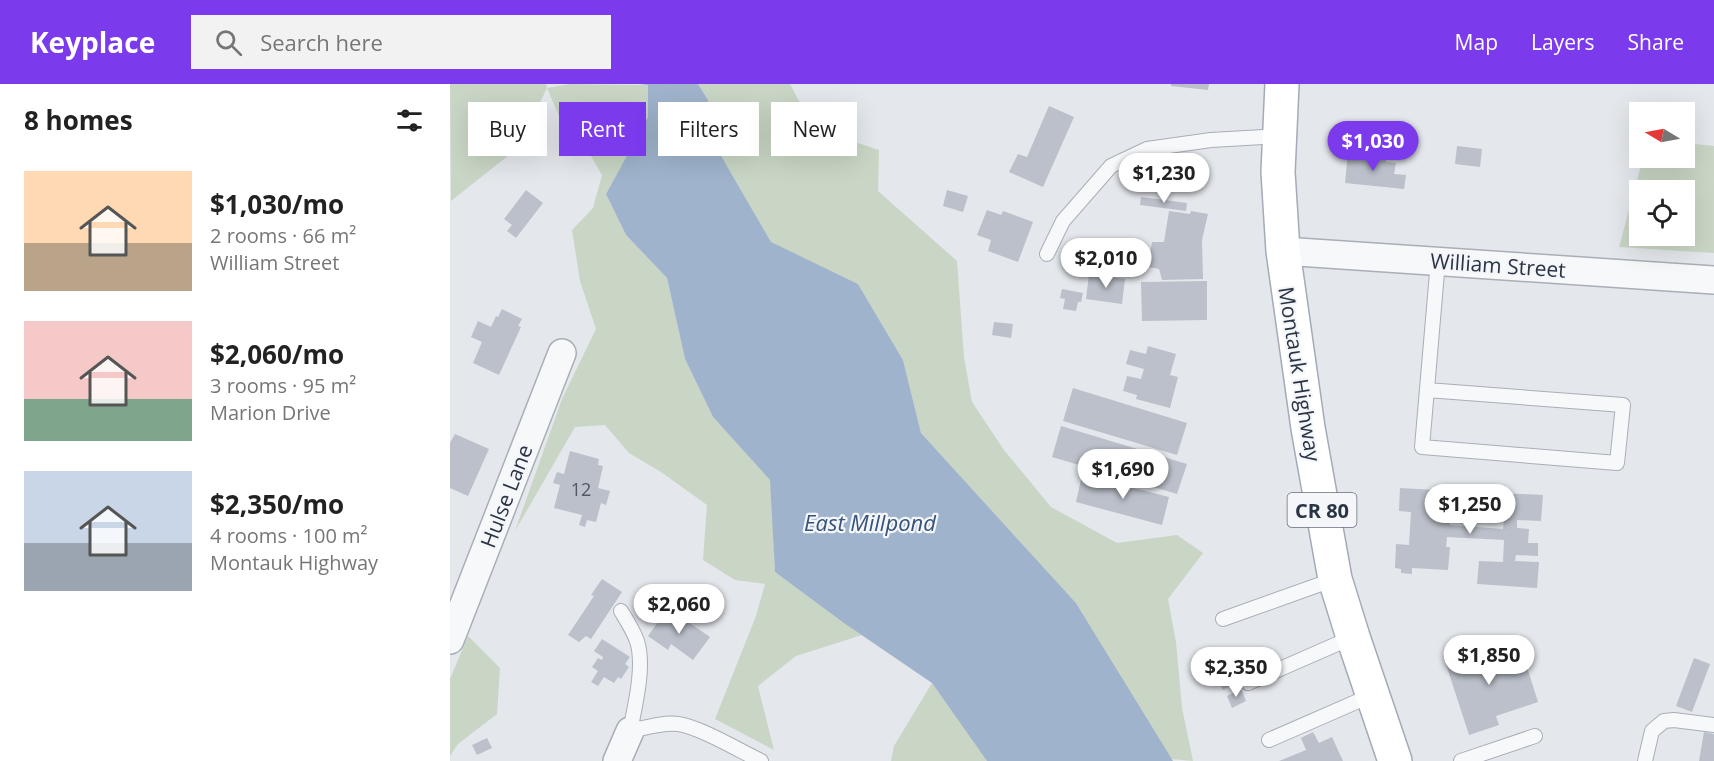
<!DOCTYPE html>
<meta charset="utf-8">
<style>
:root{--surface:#fff;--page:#f2f2f2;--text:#222;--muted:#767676;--accent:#7c3aed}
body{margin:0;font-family:"Open Sans",sans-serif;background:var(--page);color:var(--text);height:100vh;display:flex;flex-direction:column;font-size:22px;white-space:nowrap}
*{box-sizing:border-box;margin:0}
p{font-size:20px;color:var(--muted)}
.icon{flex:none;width:33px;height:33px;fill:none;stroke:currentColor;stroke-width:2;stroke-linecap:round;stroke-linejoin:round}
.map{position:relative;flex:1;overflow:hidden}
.panel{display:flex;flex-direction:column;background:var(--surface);width:450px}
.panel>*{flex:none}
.guide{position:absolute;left:18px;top:18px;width:570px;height:54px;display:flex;gap:12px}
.needle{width:39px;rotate:280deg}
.buttons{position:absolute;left:1179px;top:18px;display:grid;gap:12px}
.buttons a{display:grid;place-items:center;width:66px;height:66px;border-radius:0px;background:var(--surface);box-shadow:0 6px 24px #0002;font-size:30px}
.price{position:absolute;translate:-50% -51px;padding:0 14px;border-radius:21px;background:#fff;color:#222;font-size:20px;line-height:39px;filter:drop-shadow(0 2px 3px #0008)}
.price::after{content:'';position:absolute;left:50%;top:36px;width:18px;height:14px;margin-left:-9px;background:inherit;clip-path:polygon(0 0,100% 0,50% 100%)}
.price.current{background:var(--accent);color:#fff}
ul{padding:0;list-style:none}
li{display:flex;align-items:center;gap:18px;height:150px;padding:0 24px}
li span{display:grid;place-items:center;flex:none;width:168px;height:120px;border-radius:0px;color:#555}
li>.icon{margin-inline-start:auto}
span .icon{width:72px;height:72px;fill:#fffc;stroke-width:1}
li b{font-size:26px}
h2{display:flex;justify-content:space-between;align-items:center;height:72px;padding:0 24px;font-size:26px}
.tag{padding:0 21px;border-radius:0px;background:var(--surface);box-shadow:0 6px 24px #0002;font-size:21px;line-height:54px}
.tag.current{background:var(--accent);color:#fff}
header{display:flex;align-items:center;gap:36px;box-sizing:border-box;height:84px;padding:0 30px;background:var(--accent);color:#fff}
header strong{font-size:28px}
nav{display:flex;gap:33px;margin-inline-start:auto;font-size:21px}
.search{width:420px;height:54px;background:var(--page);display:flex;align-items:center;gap:15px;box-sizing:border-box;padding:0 21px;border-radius:0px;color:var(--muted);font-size:22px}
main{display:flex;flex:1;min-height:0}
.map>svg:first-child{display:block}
.green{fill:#c9d6c5;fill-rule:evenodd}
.water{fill:#9fb4cc}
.building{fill:#bbc0ca}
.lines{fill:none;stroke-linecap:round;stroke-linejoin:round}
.lane-casing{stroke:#a9aeb7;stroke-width:16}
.street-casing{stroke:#a9aeb7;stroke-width:30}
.primary-casing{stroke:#a3abb8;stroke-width:36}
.lane{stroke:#f7f8fa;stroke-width:14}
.street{stroke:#f7f8fa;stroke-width:27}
.primary{stroke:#fff;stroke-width:33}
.labels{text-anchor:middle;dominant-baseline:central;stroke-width:4.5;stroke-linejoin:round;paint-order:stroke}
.number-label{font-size:18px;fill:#4f5766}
.shield{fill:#f4f6f9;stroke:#676e7b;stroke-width:1.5}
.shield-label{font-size:20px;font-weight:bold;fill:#2b3445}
.street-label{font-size:21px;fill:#2b3445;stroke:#f4f6f9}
.water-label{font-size:22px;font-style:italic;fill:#34527a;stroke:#f4f6f9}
</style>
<header>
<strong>Keyplace</strong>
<div class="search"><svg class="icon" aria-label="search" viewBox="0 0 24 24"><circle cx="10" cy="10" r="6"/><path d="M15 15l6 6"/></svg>Search here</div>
<nav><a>Map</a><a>Layers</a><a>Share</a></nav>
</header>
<main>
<section class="panel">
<h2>8 homes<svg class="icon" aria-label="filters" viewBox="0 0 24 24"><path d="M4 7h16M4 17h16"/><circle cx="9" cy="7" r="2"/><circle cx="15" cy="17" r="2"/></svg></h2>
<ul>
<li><span style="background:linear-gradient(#ffd9b3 60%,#b9a48a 0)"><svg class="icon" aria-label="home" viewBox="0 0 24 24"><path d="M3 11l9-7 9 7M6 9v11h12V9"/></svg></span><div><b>$1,030/mo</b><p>2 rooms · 66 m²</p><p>William Street</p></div></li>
<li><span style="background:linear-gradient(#f6c9c9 65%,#7fa58c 0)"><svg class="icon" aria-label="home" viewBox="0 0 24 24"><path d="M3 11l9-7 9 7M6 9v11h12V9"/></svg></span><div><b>$2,060/mo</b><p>3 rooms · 95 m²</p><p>Marion Drive</p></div></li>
<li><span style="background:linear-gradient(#c9d6e8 60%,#9aa5b1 0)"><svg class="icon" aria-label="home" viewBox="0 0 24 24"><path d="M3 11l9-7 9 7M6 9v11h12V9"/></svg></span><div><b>$2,350/mo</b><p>4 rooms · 100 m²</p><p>Montauk Highway</p></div></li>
</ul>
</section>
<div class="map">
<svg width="1264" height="677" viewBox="0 0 1264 677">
<rect width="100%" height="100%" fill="#e4e7ec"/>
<g class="green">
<path d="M0 0H96L97 4 119 0 199 1 198 33 156 110 176 151 217 194 235 275 263 333 321 396 325 488 412 551 346 572 308 602 324 666 265 635 306 532 315 500 285 496 253 476 257 421 211 388 179 369 155 341 125 343 65 447 112 315 146 245 130 197 122 146 143 124 152 91 134 60 112 39 97 4 68 64 1 117Z"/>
<path d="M248 0H340L363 44 429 66 428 107 507 177 514 273 522 318 554 366 601 423 667 459 727 451 753 469 718 515 726 558 732 624 743 677 721 675 626 519 471 349 453 276 408 200 321 159 259 51 258 16Z"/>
<path d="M1235 59 1264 62V169L1169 163 1193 74H1234ZM1190 106H1234V152H1190Z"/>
<path d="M18 552 50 584 47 630 8 660 0 672V595Z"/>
<path d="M482 599 535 673 537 677H441L444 662Z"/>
</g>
<path class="water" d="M190 0H248L258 16 259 51 321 158 408 200 453 276 471 349 626 519 723 677H537L482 599 394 539 325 488 320 396 263 333 235 275 217 194 176 151 156 110 198 33V1Z"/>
<g class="building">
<path d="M721 0H759L758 6 721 2Z"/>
<path d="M599 22 624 33 593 103 559 88 568 70 577 73Z"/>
<path d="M1007 62 1032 65 1030 83 1005 80Z"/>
<path d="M898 68 937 73 936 78 946 79 944 90 956 91 954 105 895 99Z"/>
<path d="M76 106 93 119 66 154 57 147 62 141 54 135Z"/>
<path d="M497 106 518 112 513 128 493 122Z"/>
<path d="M691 113 737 119 736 127 690 121Z"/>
<path d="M537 126 551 131 553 127 583 138 568 178 538 167 541 156 527 151Z"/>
<path d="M719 127 740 130 741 127 758 130 752 156 753 195 712 196 709 185 698 183 702 158H714Z"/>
<path d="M639 190 675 195 672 220 636 215Z"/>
<path d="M757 197V236L692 237 691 198Z"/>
<path d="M612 205 633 209 631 218H628L626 227 613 225 615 215 610 214Z"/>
<path d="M52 225 72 235 68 242 71 243 49 291 23 279 32 258 21 253 28 237 41 243 46 232 48 233Z"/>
<path d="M544 238 563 240 561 254 542 251Z"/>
<path d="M698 262 726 270 720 291 728 293 720 324 686 315 687 311 673 307 677 292 691 295 694 285 676 280 680 266 696 270Z"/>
<path d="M623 304 737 339 727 371 613 337Z"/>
<path d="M611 342 737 380 727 410 602 373Z"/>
<path d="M5 350 39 365 18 412 0 404V359Z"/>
<path d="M120 367 149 375 148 381 153 382 148 404 160 407 156 421 151 419 146 438 137 436 135 443 129 441 132 431 104 424 110 401 103 399 107 388 114 390Z"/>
<path d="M632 391 719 413 712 441 626 418Z"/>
<path d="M950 404 1002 407 1000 441 1053 445 1054 435 1030 433 1031 408 1093 411 1091 437 1067 436V444L1079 445 1078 459H1088V472L1066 471 1065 477 1089 478 1087 504 1027 500 1029 477 1053 478 1054 456 997 453 996 463H1000L998 486 962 484V490L951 489V485L945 484 946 460 959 461 961 428 949 427Z"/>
<path d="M152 495 172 508 141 555 136 552 129 558 118 551 144 512 141 511Z"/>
<path d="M218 524 260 553 243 576 221 560 218 566 198 552Z"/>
<path d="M152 555 180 573 175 580 179 583 171 595 168 593 164 599 154 593 148 602 141 598 148 587 142 583 148 574 152 576 153 573 144 567Z"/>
<path d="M1023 561 1029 578 1071 564 1088 618 1046 632 1049 641 1019 651 993 571Z"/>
<path d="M762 564 782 601 773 606 752 569Z"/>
<path d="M1244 574 1260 580 1242 628 1226 622Z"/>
<path d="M791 605 796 617 782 624 777 612Z"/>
<path d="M863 648 869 659 882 653 893 677H829L856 666 851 654Z"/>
<path d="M1254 648 1264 650V677H1249Z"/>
<path d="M37 654 42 664 27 671 22 661Z"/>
</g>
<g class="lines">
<defs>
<g id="lane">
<path d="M597 170 613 137 661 82 697 65 761 56 829 52"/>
<path d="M977 306 1173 321 1167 379 972 363 988 177"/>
<path d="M171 527C177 537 183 546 187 557 195 582 185 622 180 647 195 644 212 638 228 640 250 643 288 666 311 677"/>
<path d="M773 535 885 495"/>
<path d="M798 599 903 553"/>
<path d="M819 656 922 611"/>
<path d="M1011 677 1085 652"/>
<path d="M1195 677 1202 647 1214 637 1224 636 1264 641"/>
</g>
<g id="street">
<path d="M833 167 1264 196"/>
<path d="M0 556 112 269"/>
<path d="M167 677 180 647"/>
</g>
<path id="primary" d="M832 0 828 88 833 167 858 344 885 495 903 553 945 677"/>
</defs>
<use href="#lane" class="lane-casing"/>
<use href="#street" class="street-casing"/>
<use href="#primary" class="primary-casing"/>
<use href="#lane" class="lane"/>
<use href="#street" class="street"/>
<use href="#primary" class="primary"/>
</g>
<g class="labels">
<g class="number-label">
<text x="131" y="405">12</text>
</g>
<rect class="shield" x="837.5" y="409" width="69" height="34" rx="4.5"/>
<g class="shield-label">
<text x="872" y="426">CR 80</text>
</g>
<g class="street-label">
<text transform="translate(1048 181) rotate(4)">William Street</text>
<text transform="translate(850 290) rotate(81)">Montauk Highway</text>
<text transform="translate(56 412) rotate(-69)">Hulse Lane</text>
</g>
<g class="water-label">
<text x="420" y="438">East Millpond</text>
</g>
</g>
</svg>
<div class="buttons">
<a><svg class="needle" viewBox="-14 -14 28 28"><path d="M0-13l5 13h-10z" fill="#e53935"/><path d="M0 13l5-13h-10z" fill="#767676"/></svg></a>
<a><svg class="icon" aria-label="locate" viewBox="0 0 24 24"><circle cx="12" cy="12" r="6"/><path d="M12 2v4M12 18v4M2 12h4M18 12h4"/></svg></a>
</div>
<b class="price current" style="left:923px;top:88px">$1,030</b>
<b class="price" style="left:714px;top:120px">$1,230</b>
<b class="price" style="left:656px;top:205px">$2,010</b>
<b class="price" style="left:673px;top:416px">$1,690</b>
<b class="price" style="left:1020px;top:451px">$1,250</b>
<b class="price" style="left:229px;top:551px">$2,060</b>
<b class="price" style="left:1039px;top:602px">$1,850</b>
<b class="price" style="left:786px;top:614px">$2,350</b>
<div class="guide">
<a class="tag">Buy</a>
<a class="tag current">Rent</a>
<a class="tag">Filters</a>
<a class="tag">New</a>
</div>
</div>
</main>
